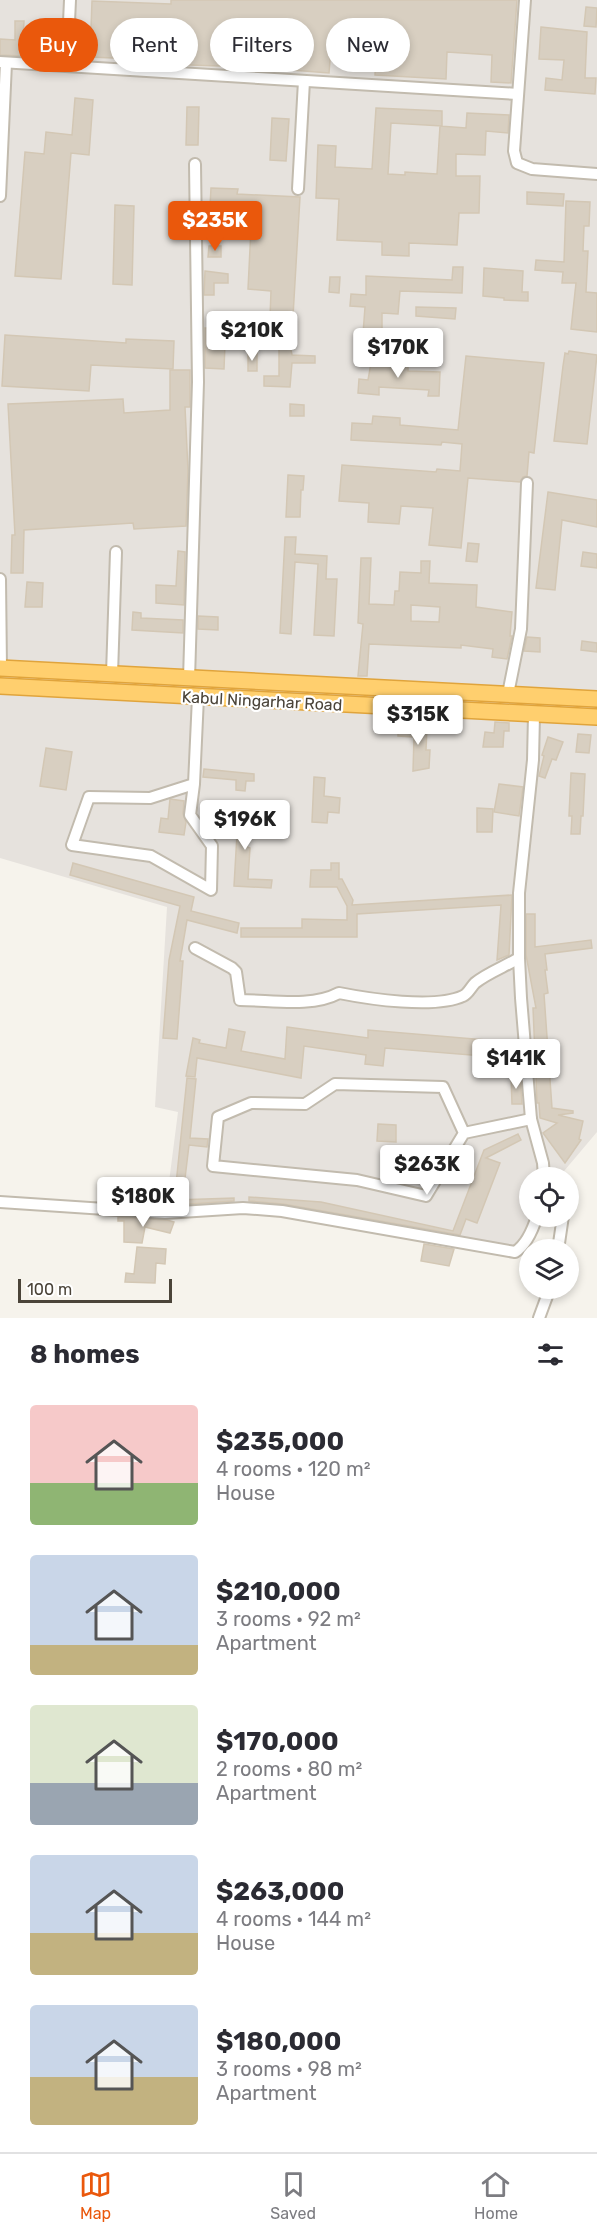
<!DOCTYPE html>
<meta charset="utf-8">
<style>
:root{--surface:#fff;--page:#f7f7f7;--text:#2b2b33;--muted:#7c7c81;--line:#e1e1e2;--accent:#ea580c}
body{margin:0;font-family:Rubik,sans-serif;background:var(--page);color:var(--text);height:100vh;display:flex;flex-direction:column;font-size:22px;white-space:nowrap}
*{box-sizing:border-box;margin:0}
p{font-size:20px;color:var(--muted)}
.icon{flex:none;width:33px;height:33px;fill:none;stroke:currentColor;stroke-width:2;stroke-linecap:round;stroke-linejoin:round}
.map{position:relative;height:1318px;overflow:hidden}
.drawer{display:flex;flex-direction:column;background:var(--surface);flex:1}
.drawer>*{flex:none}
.banner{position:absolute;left:18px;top:18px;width:561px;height:54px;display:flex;gap:12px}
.buttons{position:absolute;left:519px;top:1167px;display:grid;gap:12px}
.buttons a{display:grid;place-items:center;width:60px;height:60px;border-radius:50%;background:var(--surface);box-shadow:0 3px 9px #0003;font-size:30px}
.scale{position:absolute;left:18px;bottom:15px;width:154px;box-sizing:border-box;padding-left:6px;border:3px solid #4b4439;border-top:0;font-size:16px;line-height:21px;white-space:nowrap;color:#4b4439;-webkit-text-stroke:4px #fff;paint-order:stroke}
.price{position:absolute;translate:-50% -51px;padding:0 14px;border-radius:6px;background:#fff;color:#222;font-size:20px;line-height:39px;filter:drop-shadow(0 2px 3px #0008)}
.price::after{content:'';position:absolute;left:50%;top:36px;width:18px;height:14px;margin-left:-9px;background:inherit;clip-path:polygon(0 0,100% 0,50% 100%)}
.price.active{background:var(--accent);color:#fff}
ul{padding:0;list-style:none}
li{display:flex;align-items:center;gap:18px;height:150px;padding:0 30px}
li span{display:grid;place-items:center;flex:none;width:168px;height:120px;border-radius:6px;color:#555}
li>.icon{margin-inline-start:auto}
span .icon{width:72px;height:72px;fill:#fffc;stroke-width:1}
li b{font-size:26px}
h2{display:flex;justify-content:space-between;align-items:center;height:72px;padding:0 30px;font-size:26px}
.pill{padding:0 21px;border-radius:27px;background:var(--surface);box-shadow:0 3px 9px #0003;font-size:21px;line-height:54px}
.pill.active{background:var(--accent);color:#fff}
.menu{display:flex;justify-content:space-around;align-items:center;height:84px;border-top:2px solid var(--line);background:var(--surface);font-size:16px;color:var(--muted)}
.menu a{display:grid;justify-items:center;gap:3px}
.menu .active{color:var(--accent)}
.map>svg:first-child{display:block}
.industrial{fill:#e6e2dd}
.building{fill:#d8cfc1;stroke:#d3c7b4;stroke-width:1.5;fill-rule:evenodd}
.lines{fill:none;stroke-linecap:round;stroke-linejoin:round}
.minor-casing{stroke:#c2bbae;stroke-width:14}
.highway-casing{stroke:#e0a43c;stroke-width:18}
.minor{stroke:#fff;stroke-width:10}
.highway{stroke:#ffcf6e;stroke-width:15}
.labels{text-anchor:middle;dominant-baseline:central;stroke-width:4.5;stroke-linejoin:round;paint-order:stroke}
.street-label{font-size:16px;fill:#4b4439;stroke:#fff}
</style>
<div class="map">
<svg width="597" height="1318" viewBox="0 0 597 1318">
<rect width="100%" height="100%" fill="#f6f3ec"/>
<path class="industrial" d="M0 0H597V1132L559 1177 530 1178V1216L537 1217 521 1248 282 1211 165 1213 178 1112 155 1107 167 907 0 858Z"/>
<g class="building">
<path d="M171 0H517L511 83 491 82 492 55 447 52 446 79 375 75 376 50 331 48 329 73 266 68 268 46 221 43 220 66 159 64V60L90 57 92 1 171 4Z"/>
<path d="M586 7 597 8 596 27 584 26Z"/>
<path d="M15 21H24L22 56 0 55V39L15 40Z"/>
<path d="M541 27 587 32 585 78H596L595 94 545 90 546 78 562 80 564 60 539 59Z"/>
<path d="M75 98 93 100 89 155 71 153 61 279 15 276 25 152 44 154 46 132 72 135Z"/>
<path d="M187 107H199L198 145H186Z"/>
<path d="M376 108 442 111V126L391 123 388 174 405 175V172L437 174 440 126 466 128 467 113 509 115 508 133 486 131 485 155 456 154V176H480L479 213H459L457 245 409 243V256L382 255V242L337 240 339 199 316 198 318 145 336 146 335 167 372 169Z"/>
<path d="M272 118 289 119 286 161 270 160Z"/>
<path d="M211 188 238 189 237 194 300 197 291 350 292 355 315 356V363H292L290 387 264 386V376H279V346L261 344V318H270L271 291 248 289 252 208 210 207Z"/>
<path d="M527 192 564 194 563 206 527 204Z"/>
<path d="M566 201 590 202 589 226H584L583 251H588L586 292 597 293V332L571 329 576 283H562L563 272 535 270 536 260 564 262Z"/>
<path d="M115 205 134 206 132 285 113 284Z"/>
<path d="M209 246H221V257H208Z"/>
<path d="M453 267H463L462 293 400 291 398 314 382 313V334H363L365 307 350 306 351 294 366 295V276L452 280Z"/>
<path d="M484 268 523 271 522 292H528V301L504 300V298L483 296Z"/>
<path d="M205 271 228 274V283H214V295H204Z"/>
<path d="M330 277H340L339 293 329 292Z"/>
<path d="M416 307 456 308 455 319 416 316Z"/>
<path d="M205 328H217V344H225L224 369 205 368Z"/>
<path d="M395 330 441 332V342L394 339Z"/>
<path d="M5 335 126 343V339L174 341 173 369 91 365 89 391 2 386Z"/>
<path d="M569 351 597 355 587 444 554 441 563 366 565 353 568 354Z"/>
<rect x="248" y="353" width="9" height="18"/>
<path d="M466 356 544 363 534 453 529 452 527 476 523 477 520 482 468 478 461 548 429 545 433 508 401 506 399 524 368 522 369 503 339 501 342 465 436 472 437 469 460 471 462 444 442 442 441 445 351 440 352 423 372 424 373 416 400 418V425L458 430Z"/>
<path d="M372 358 388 361 387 364 408 365V371L440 372 439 396H428L429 390 379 387V395L358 393 359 379 368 380Z"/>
<path d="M170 370H190V407H185L188 470 186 526 134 529 133 523 24 530 23 573H11L12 535H15L8 404 123 399 124 413 170 410Z"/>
<path d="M290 404 304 405V416H290Z"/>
<path d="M288 475 304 476 303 490H301L300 517H286Z"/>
<path d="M548 492 597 500V527L562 520 555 590 536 588Z"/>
<path d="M285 537H296L295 554 327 556 326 579H337L334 636 314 635 318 564 295 562 291 634 280 633Z"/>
<path d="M468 543 479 544 477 562 466 561Z"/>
<path d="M178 551 185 552 184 605 156 603V585L176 586Z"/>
<path d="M583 552 597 554V568L581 566Z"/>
<path d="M361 558H371L369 604 394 605 395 591H399L400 572 421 573V561H430L429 583 477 585 476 607 512 612 510 636H512L507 659 492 657 493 649 461 645V648L369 644 367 676H358L363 624 358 623ZM411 605 440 607 439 622 411 621Z"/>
<path d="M27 582 43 583 42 607H25Z"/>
<path d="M133 612 141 613V618L183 620V633L132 630Z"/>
<path d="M198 616 218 617V630L198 629Z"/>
<path d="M527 637 540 638V652L524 651Z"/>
<path d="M582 641 597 643V652L581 650Z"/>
<path d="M495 722 509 723V731H504L503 747H483L485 732 494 733Z"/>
<path d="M398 726 427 728 426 750H430L429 768 413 771 414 737 398 736Z"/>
<path d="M578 734 591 735 589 753 576 752Z"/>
<path d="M548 737 563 742 556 760 552 759 545 778 539 776 544 756 542 755Z"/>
<path d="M46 748 72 752 66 790 40 786Z"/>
<path d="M204 769 254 774V781H246L245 791 236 790V780L203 777Z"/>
<path d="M571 773 585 774 583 816H581L580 834H571L572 816H569Z"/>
<path d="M314 777 325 778 324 796 340 798 339 813 328 812 327 823 312 822Z"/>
<path d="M499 784 523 787 519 816 494 812Z"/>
<path d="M170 799 184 801 183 814 186 822 184 835 159 832 161 818 168 819Z"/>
<path d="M238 803 252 805 247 847 250 848 248 879 272 880 271 888 234 886 237 834H235Z"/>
<path d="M477 808 493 809 492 832H477Z"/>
<path d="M73 863 194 897 191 911 239 923 237 933 187 920 180 961H183L177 1039 163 1038 169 960 180 906 70 875Z"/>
<path d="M331 863H339V879H342L353 900 352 905 512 895 509 955 497 960 501 905 357 914V937H241V928H302V919L347 920V906L337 887H310L311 870H331Z"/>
<path d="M526 914H535V947L591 940 592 948 545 954 547 970H545L548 993 544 994 552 1108 573 1111V1113L558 1115 583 1121 579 1139 581 1140 565 1163 543 1133 557 1123 540 1118 539 1103H537L533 1008H536L526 955Z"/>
<path d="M287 1027 368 1038V1030L510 1042 508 1058 385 1048 383 1066 365 1064 366 1055 304 1046 301 1078 197 1058 195 1077 186 1076 193 1038 200 1040 199 1043 226 1048 229 1029 245 1032 241 1051 285 1059Z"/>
<path d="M520 1075 522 1104H512L511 1076Z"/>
<path d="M187 1078 196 1079 190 1138 208 1139 207 1147 189 1145 183 1195 175 1194Z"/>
<path d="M378 1124 396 1125V1142L377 1141Z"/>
<path d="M518 1134 521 1140 486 1158 500 1163 477 1223 466 1219 460 1235 283 1204 249 1201V1197L321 1202 453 1231 484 1150Z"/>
<path d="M234 1198V1201L175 1205V1200Z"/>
<path d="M118 1217 167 1220 174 1222 170 1233 145 1227 142 1243 124 1242V1221H118Z"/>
<path d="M424 1244 454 1249 449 1266 421 1261Z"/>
<path d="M137 1247 166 1249 165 1264 156 1263 155 1283 125 1282 126 1273 134 1274Z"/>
</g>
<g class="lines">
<defs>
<g id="minor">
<path d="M525 0 514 151 517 163 532 169 597 174"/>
<path d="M0 62 518 94"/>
<path d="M67 66 70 0"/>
<path d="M298 189 304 81"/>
<path d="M0 196 6 63"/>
<path d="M0 579 1 668"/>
<path d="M112 674 116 552"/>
<path d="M189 679 198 382 195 164"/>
<path d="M508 694 521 629 527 483"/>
<path d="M534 715 533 760 519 893V958L521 998 531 1119 543 1163 544 1178"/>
<path d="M194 784 190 815 212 846 211 890 151 856 72 845 89 797 150 798 194 784 198 697"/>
<path d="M195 948 232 968 236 972 240 1000C271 1000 311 1008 339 993 369 999 435 1009 463 996 468 994 471 987 475 983 487 973 506 966 519 958"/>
<path d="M464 1133 426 1196 357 1180 213 1166 218 1117 251 1103 305 1104 335 1084 443 1087 464 1133 531 1119"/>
<path d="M0 1202 165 1213 243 1208 282 1211 515 1252C526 1245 533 1229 537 1216"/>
<path d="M558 1250 563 1216"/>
<path d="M539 1318 550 1288"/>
</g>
<g id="highway">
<path d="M0 668 597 699"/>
<path d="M0 686 597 717"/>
</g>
</defs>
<use href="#minor" class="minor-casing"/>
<use href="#highway" class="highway-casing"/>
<use href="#minor" class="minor"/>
<use href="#highway" class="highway"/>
</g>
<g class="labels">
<g class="street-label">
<text transform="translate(262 701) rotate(3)">Kabul Ningarhar Road</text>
</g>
</g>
</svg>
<div class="buttons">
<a><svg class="icon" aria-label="locate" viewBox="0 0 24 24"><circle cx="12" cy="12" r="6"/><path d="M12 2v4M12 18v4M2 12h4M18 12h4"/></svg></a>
<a><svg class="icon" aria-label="layers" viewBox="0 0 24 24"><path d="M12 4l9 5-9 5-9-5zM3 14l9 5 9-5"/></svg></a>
</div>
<div class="scale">100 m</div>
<b class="price active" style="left:215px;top:252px">$235K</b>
<b class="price" style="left:252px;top:362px">$210K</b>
<b class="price" style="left:398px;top:379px">$170K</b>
<b class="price" style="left:418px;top:746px">$315K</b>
<b class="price" style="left:245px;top:851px">$196K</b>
<b class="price" style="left:516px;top:1090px">$141K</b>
<b class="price" style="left:427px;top:1196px">$263K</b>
<b class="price" style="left:143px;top:1228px">$180K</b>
<div class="banner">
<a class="pill active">Buy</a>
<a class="pill">Rent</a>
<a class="pill">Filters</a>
<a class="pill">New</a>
</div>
</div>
<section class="drawer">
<h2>8 homes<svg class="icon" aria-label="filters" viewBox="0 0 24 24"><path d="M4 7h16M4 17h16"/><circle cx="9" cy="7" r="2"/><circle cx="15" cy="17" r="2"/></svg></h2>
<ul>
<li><span style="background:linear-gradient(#f6c9c9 65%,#8fb573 0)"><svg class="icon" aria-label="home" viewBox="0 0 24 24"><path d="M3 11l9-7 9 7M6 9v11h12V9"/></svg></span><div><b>$235,000</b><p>4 rooms · 120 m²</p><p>House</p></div></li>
<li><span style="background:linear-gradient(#c9d6e8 75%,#c2b280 0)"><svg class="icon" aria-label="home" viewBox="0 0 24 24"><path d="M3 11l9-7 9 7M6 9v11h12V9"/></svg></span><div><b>$210,000</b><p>3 rooms · 92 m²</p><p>Apartment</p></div></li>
<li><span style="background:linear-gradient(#dfe7d0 65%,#9aa5b1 0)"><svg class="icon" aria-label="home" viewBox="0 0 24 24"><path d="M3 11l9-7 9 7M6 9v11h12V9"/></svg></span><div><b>$170,000</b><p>2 rooms · 80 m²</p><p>Apartment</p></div></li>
<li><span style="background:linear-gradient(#c9d6e8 65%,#c2b280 0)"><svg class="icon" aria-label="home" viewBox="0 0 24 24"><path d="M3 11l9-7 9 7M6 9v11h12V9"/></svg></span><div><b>$263,000</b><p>4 rooms · 144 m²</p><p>House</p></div></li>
<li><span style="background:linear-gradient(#c9d6e8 60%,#c2b280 0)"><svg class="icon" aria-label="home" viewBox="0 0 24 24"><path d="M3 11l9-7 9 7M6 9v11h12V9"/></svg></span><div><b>$180,000</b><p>3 rooms · 98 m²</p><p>Apartment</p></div></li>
</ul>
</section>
<nav class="menu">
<a class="active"><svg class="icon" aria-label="map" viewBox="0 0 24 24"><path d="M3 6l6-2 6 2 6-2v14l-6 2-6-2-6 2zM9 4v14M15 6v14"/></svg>Map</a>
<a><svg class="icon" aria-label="saved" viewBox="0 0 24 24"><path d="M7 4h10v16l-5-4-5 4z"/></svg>Saved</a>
<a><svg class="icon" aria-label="home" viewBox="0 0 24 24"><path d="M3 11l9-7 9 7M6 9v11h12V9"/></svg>Home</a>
</nav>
